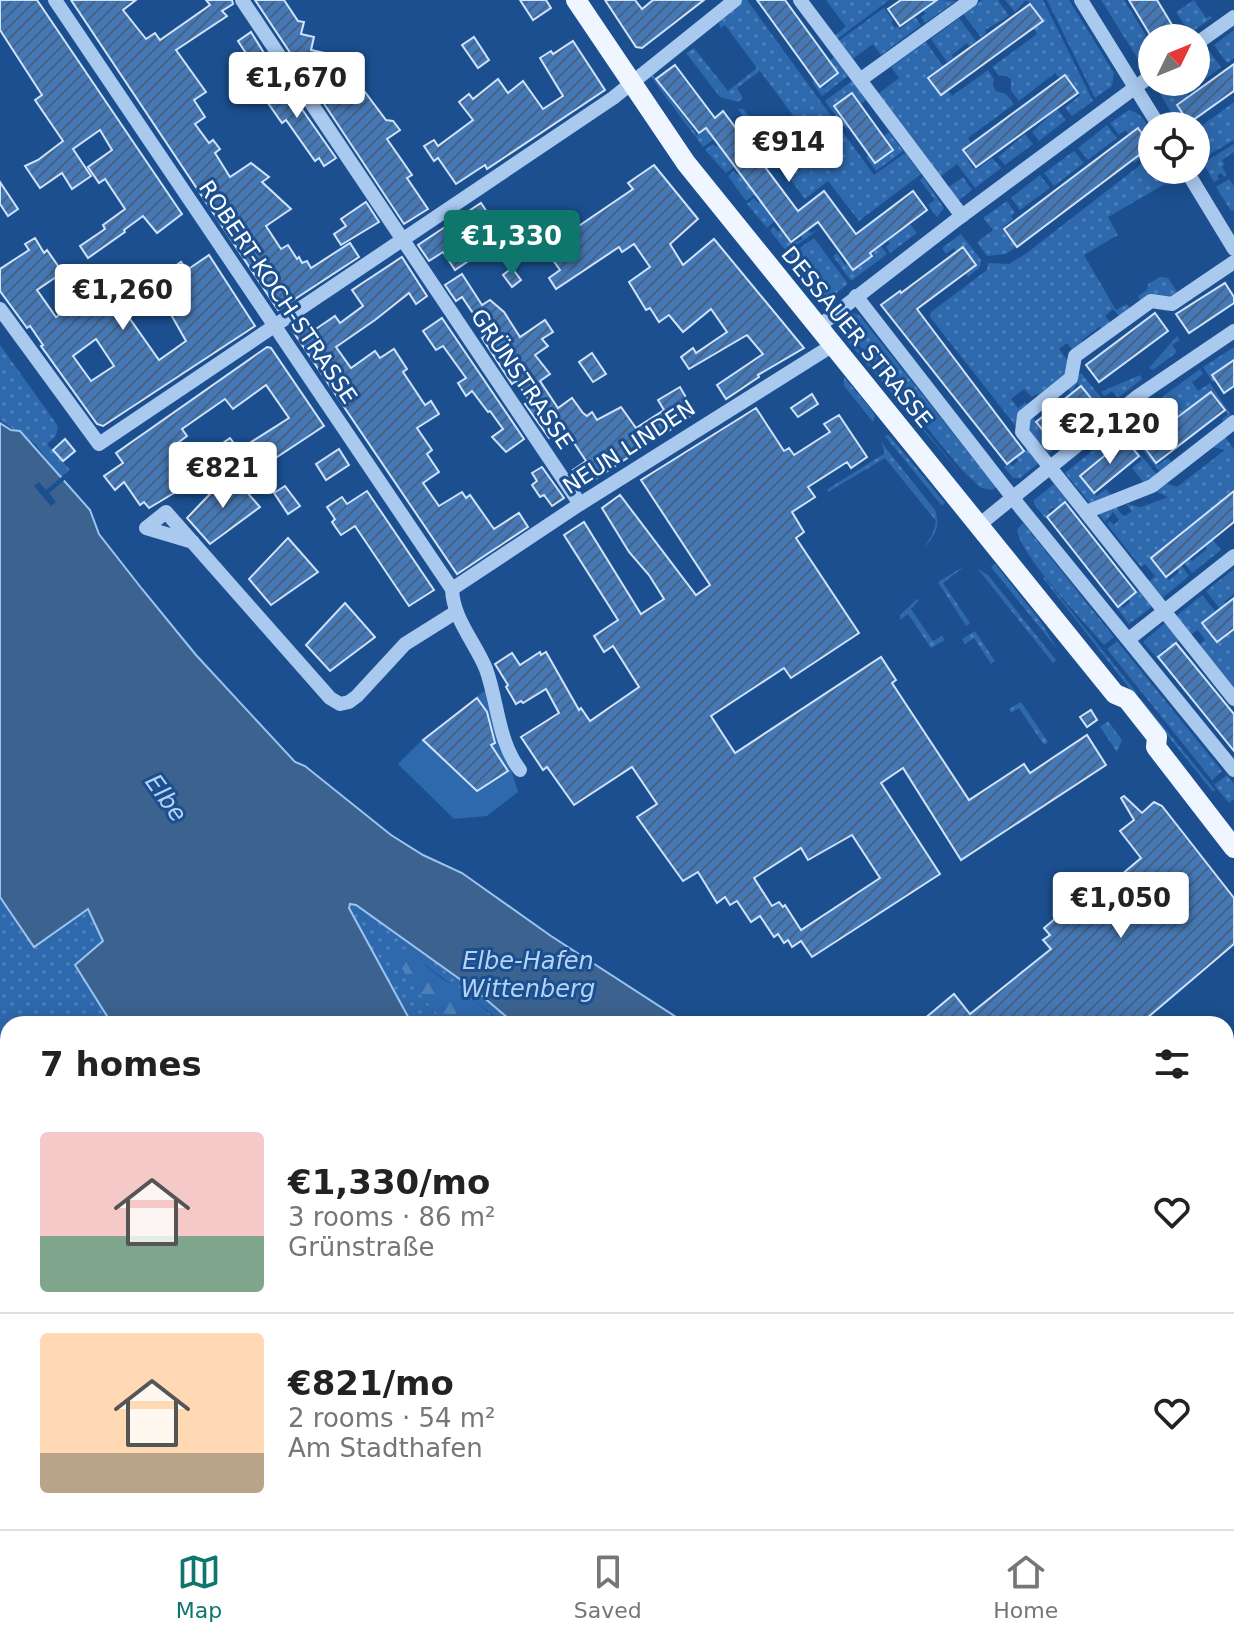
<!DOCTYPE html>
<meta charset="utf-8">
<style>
:root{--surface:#fff;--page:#f2f2f2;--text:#222;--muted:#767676;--line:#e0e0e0;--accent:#0f766e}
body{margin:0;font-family:"DejaVu Sans",sans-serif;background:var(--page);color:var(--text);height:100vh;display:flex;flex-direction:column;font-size:30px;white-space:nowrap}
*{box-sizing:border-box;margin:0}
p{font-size:26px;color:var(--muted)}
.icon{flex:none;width:44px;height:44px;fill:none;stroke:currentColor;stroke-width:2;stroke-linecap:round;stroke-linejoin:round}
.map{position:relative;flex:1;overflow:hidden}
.details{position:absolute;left:0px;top:1016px;width:1234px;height:514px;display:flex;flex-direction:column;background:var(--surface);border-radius:24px 24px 0 0;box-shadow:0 4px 20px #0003}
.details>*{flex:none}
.needle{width:52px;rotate:47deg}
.fabs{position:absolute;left:1138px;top:24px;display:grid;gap:16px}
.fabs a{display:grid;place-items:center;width:72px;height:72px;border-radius:50%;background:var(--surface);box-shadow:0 4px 20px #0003;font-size:40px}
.price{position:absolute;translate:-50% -68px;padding:0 18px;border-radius:8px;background:#fff;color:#222;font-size:26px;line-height:52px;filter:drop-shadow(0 2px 4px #0008)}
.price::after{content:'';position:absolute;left:50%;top:48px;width:24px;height:18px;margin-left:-12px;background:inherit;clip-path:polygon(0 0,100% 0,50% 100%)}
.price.selected{background:var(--accent);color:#fff}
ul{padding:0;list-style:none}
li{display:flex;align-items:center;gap:24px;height:200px;padding:0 40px}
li+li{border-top:2px solid var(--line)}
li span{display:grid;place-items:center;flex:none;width:224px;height:160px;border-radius:8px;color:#555}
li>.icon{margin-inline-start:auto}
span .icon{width:96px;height:96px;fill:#fffc;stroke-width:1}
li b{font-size:34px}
h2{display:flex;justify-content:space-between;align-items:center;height:96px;padding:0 40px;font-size:34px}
.menu{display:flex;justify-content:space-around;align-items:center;height:112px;border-top:2px solid var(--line);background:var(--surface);font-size:22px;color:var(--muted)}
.menu a{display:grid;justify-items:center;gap:4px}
.menu .selected{color:var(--accent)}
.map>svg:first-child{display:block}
.grass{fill:url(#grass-dots)}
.forest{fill:url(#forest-firs)}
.park{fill:url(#park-crowns)}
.pitch{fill:#2e69ad}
.water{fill:#3c6290;stroke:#9cc4f0;stroke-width:2}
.pier{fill:#1b4f8f}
.building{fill:url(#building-hatch);stroke:#cfe3fa;stroke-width:2;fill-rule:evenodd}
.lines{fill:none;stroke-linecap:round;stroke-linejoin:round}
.minor{stroke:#a9c9ee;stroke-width:14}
.major{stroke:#f0f6ff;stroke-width:20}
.labels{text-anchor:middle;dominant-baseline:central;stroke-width:6;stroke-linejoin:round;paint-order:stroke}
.street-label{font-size:22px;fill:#fff;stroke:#1b4f8f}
.water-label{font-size:24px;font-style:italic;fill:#b5d3f5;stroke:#1b4f8f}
</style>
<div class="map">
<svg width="1234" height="1529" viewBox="0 0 1234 1529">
<defs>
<pattern id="grass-dots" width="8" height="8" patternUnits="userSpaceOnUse" patternTransform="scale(2)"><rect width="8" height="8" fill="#2e69ad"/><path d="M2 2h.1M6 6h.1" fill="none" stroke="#4d80b9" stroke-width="1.8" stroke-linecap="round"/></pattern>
<pattern id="forest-firs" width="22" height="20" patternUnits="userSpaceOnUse" patternTransform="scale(2)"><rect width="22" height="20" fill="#2e69ad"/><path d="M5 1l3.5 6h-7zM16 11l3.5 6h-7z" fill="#4d80b9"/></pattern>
<pattern id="park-crowns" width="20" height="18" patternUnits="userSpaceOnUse" patternTransform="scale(2)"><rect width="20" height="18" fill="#2e69ad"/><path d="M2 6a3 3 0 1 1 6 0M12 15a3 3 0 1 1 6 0" fill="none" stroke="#4d80b9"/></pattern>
<pattern id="building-hatch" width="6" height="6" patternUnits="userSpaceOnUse" patternTransform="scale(2)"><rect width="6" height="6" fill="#4478b7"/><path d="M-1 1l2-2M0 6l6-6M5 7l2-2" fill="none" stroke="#486282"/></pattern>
</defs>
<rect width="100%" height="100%" fill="#1b4f8f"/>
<g class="grass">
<path d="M743 0H747L874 175 905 153 921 174 859 221 828 181 805 199 738 109H743L770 143 798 122 760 71 737 88 743 98 738 102 720 97 686 53 694 48 728 91 757 68 725 25 720 28 719 20Z"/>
<path d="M826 0H889L836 40 833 37 846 27Z"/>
<path d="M939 0 956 1 925 23 921 17 926 13 924 11Z"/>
<path d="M982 0H998L1009 16 985 30 986 33 981 37 963 14Z"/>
<path d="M1005 0H1043L1093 101 1072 116 1065 108 1080 95 1065 74 1059 78 1055 73 1019 101 1011 91V79L1004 75 999 76 992 67 1037 34 1034 29 1044 21 1030 2 1025 1 1015 12Z"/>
<path d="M1047 0H1069L1114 73 1112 86 1095 98Z"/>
<path d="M1101 0H1124L1152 45V60L1138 59Z"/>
<path d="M1194 0 1206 18 1210 16 1212 18 1190 33 1176 12Z"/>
<path d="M884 8 893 20 891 22 895 28 897 26 900 29 915 17 921 25 881 55 873 44 851 60 837 42Z"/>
<path d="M959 18 976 41 969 46 967 43 952 55 953 58 947 62 931 39Z"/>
<path d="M1234 30V58L1227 63 1214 45Z"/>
<path d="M926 42 943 66 927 77 941 96 948 91 952 96 988 70 994 79 993 85 996 91 1006 94 1014 104 968 138 971 143 962 150 973 168 977 169 992 158 1001 168 975 188 957 164 939 178 878 94 899 78 891 67Z"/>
<path d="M1207 48 1221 67 1194 88 1190 82H1196V56Z"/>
<path d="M834 57 848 76 822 96 812 82 814 80 819 87 824 88 838 74 829 61Z"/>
<path d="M653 75 697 135 706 129 714 139 703 147 651 77Z"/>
<path d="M852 81 866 100 861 104 852 92 833 106 848 127 846 129 825 101Z"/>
<path d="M1160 82H1184L1190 91 1187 94 1188 96 1176 105 1189 126H1179L1156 87Z"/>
<path d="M1234 102V140L1200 160 1196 153V130Z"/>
<path d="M1057 109 1066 120 1039 141 1032 132Z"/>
<path d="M1129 110C1146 114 1152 132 1152 148L1134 163 1133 161 1151 146 1137 127 1129 134 1125 130 1119 135 1110 123Z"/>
<path d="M1107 125 1117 138 1088 160 1078 148Z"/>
<path d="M889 132 903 151 876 171 866 157 868 155 875 164 894 150 884 136Z"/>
<path d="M1025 134 1033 144 1005 165 998 157Z"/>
<path d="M713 144 716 147 718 145 734 167 726 173 705 150Z"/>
<path d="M1234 144V152L1222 160 1225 164 1222 167 1227 175 1224 177 1221 173 1217 176 1219 179 1214 182 1203 163Z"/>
<path d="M1074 151 1084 163 1054 186 1044 173Z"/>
<path d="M1152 156V170H1173L1177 177 1108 217 1118 235 1084 255 1116 310 1127 304 1131 310 1121 318 1113 309 1105 316 1112 324 1107 329 1099 327 1082 340 1081 346 1074 352 1067 343 1059 349 1070 364 1066 377 1043 396 1036 394 1032 397 1024 389 1011 399 1018 408 1026 402 1027 408 1018 429 930 317 931 312 987 270 988 263 1009 264 1024 255Z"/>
<path d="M734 171 736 174 739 173 755 194 746 201 728 176Z"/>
<path d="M1040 175 1050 188 1020 210 1011 198Z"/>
<path d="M923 177 944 208 937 217 928 205 935 200 920 180Z"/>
<path d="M963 177 972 190 958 201 946 189Z"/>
<path d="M1229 179 1234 186V210L1231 211 1216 187Z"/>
<path d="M754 198 758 203 760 201 775 221 767 228 747 204Z"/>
<path d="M1007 201 1015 213 1011 216 1013 219 1002 228 1016 247 1006 254 987 256 977 242 993 230 983 218Z"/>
<path d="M910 224 917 233 890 253 886 247 890 243 888 240Z"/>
<path d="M774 227 778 232 781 230 792 243 803 239 801 236 808 230 811 233 819 229 787 252 770 231Z"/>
<path d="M961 234 981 260 980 267 968 277 966 274 977 265 963 246 956 251 954 248 946 254 942 248Z"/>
<path d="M814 238 848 284 826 301 790 255Z"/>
<path d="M881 246 887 254 851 281 833 256 837 253 845 265 848 264 854 271 874 256 872 253Z"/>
<path d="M1160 277 1168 278 1179 295 1174 297 1140 301 1138 296 1147 290 1148 284Z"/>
<path d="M853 313 859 315 996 487 992 490 981 488 961 469 843 325V321Z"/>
<path d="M841 328 957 469 960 473 842 335Z"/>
<path d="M1177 336 1180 340 1172 345 1177 352 1153 370 1149 368Z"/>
<path d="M0 345 58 426 56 436 47 444 70 470 61 477 35 444 0 420Z"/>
<path d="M1234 347V360L1212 374 1216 381 1213 382 1203 367Z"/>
<path d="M1200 369 1203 374 1192 382 1198 391 1210 383 1232 417 1224 422 1222 419 1228 414 1211 392 1143 444 1158 465 1168 458 1173 464 1161 473 1134 440 1139 435 1129 422Z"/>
<path d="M1081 373 1103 400 1089 412 1087 410 1096 402 1077 383 1071 393 1066 386Z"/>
<path d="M1140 375 1142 379 1118 398 1112 391 1104 397 1101 392Z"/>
<path d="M844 377 873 412 875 416 873 422 844 386Z"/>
<path d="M1031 415 1049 440 1059 433 1068 438 1047 455 1026 429Z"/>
<path d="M1119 429 1158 476 1145 484 1132 468 1142 460 1125 439 1080 476 1097 496 1106 489 1113 497 1092 506 1065 473Z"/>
<path d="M889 435 945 503 942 506 885 436Z"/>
<path d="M1225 437 1234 449V491L1152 558 1169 580 1179 572 1177 568 1181 565 1189 576 1160 600 1147 584 1155 576 1145 564 1141 567 1107 524 1110 521 1114 525 1119 520 1113 512 1105 522 1098 513 1115 506 1124 517 1132 511 1126 504 1141 507 1168 497 1155 491 1164 483 1177 487 1225 450 1213 447Z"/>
<path d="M881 442 935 510C941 526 935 536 924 548L933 533 936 521 885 458 828 492V489L885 453Z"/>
<path d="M1028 448 1039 463 1020 478H1013L1004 467 1009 462 1012 466 1018 461 1016 457Z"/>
<path d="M1054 484 1067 501 1056 510 1053 507 1048 511 1051 514 1045 518 1034 504V500Z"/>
<path d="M1023 523 1114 637 1104 645C1083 620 1022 558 1017 530Z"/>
<path d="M1212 539 1221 550 1192 573 1184 563 1188 558 1192 561 1207 549 1205 546Z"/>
<path d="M995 564 1039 619 1058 650 991 567Z"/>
<path d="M965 566 943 583 970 623 966 626 938 582Z"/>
<path d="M978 569 988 575 1056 660 1053 663Z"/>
<path d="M1234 569V594L1224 602 1226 605 1220 609 1206 591Z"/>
<path d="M1044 577 1136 692 1134 694 1043 578Z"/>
<path d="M1139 590 1152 607 1129 624 1117 608 1120 605 1123 608 1130 602 1128 599Z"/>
<path d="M1202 595 1216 612 1217 642 1234 629V693L1196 647 1205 640 1198 630 1188 636 1174 618Z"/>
<path d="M917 599 919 600 911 609 933 641 942 636 945 640 931 648 908 614 900 620V615Z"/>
<path d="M1165 623 1179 641 1168 650 1165 648 1157 658 1143 642Z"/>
<path d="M975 631 995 661 991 664 974 638 965 644 962 639Z"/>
<path d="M1117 641 1222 771 1212 780 1107 649Z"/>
<path d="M1141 699 1215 790 1213 792 1139 700Z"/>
<path d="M1021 702 1048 742 1044 745 1019 708 1011 713 1009 709Z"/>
<path d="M1108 721 1122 740 1117 752 1100 727Z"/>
<path d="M1227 775 1234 784V799L1229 803 1214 785Z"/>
<path d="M0 897 34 947 87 909 103 941 100 1001 112 1024H8V1522H346L349 1529H0Z"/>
<path d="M349 904H356L475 990 515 1024H502C479 1000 450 986 425 964L439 1014 453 1024H412L348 908Z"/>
<path d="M719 1522H874L879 1529H721Z"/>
<path d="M929 1522H966L973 1529H933Z"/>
</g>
<g class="forest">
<path d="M397 946 410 952 442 979 461 989 502 1024C488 1024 465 1028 452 1023 432 1016 402 970 392 952Z"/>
<path d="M874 1522H929L933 1529H879Z"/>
</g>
<path class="park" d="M817 148 830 166 816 177 802 159Z"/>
<path class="pitch" d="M487 689 518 792 487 816 454 819 398 764 422 740Z"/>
<g class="water">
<path d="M0 423 11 430 20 431 90 510 99 534 142 589 196 655 295 762 305 766 391 835 423 855 462 873 551 936 687 1024H515L475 990 356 905 350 904 349 908 412 1024H112L75 965 103 941 88 909 34 947 0 897Z"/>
<path d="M1226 1402 1234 1409V1529H973L966 1522H1226Z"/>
<path d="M346 1522H719L721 1529H349Z"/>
</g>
<path class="pier" d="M64 475 67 478 49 493 56 502 51 506 34 486 39 482 46 490Z"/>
<g class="building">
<path d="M0 0H37L182 214 157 233 143 216 124 230 125 232 88 258 80 246 105 229 103 225 125 209 105 179 99 183 88 167 112 150 100 130 73 149 91 176 72 189 62 173 40 188 25 166 38 160 63 141 35 100 42 95 0 30Z"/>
<path d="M71 0H136L123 10 146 39 155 33 160 40 210 5 206 0H232L233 4 222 11 227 16 176 50 206 92 194 100 205 117 195 124 209 143 213 140 220 149 215 153 230 177 251 163 269 177 262 182 291 209 266 226 281 249 288 245 297 259 299 257 302 263 307 261 311 268 350 243 359 257 278 310Z"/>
<path d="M255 0H284L298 21 304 22 301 34 314 37 311 50 325 53 322 65 335 68 331 91 344 83 355 99 365 92 386 120 393 121 400 130 387 139 412 175 407 178 428 209 404 224Z"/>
<path d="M520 0H546L551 8 533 20Z"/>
<path d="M605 0H635L642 9 653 0H704L642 48 636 47Z"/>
<path d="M757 0H785L838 73 820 87Z"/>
<path d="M901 0H937L900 26 888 9Z"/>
<path d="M1129 0H1157L1180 38H1152Z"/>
<path d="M1030 4 1043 21 941 95 928 78Z"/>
<path d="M251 32 264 53 251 61 238 41Z"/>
<path d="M474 37 489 60 478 68 462 45Z"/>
<path d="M573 41 605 90 487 169 485 165 456 184 438 158 434 161 424 146 434 140 438 146 473 120 459 102 469 94 473 99 498 79 508 93 523 81 543 109 563 96 540 58 551 51 553 54Z"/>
<path d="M1234 64V91L1189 123 1177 105Z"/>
<path d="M675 65 715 118 723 111 798 211 824 191 856 234 913 191 927 210 870 253 872 256 853 270 818 222 791 242 706 128 699 133 656 79Z"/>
<path d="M276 72 336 158 324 166 319 158 315 161 286 120 282 123 268 103 276 98 263 80Z"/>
<path d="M1065 75 1078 93 976 167 963 150Z"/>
<path d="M852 93 893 150 875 163 834 106Z"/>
<path d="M1138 128 1151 146 1017 247 1004 229Z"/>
<path d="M654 165 698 219 670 244 683 265 714 239 804 348 758 375 759 377 726 399 717 385 763 354 747 335 689 369 681 357 693 348 696 353 727 332 711 309 683 332 669 315 659 322 650 308 646 310 629 282 650 267 634 244 622 252 619 247 556 289 549 278 560 270 545 249 633 189 628 183Z"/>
<path d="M0 182 18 209 8 216 0 204Z"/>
<path d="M366 202 379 222 341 245 334 234 346 226 341 219Z"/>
<path d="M481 203 504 237 455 270 443 252 429 261 418 245Z"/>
<path d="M35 238 44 253 47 250 61 270 57 272 59 275 37 290 56 317 84 298 95 315H99L109 308 111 310 129 298 139 309 128 316 159 360 186 341 169 311 177 306 157 279 181 262 187 270 209 255 255 326 103 426 97 424 41 346 43 345 30 326 27 328 0 291V269L29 250 25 244ZM96 339 114 366 91 381 73 356Z"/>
<path d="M963 247 976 265 917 309 1024 451 1007 464 881 305 900 291 901 293Z"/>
<path d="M402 257 427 296 416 304 409 293 375 320 336 347 351 368 375 351 380 358 394 349 407 369 403 372 425 405 431 401 439 414 417 428 432 450 427 454 439 472 423 483 439 506 462 492 466 498 470 495 494 529 519 513 528 527 457 574 292 330 305 320 313 331 335 316 340 323 363 306 352 290Z"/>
<path d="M512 268 521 280 512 287 503 275Z"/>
<path d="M462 274 482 305 490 300 504 312 520 337 545 320 553 332 542 339 548 346 535 355 550 374 540 381 558 408 572 398 583 413 587 416 592 412 597 420 621 407 636 428 664 410 658 400 680 387 695 413 661 436 657 430 637 443 641 449 585 486 573 470 586 461 564 428 549 438 525 404 530 402 516 381 512 384 482 338 487 334 462 297 456 301 445 285Z"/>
<path d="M1225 283 1234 297V303L1189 333 1176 314Z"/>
<path d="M1155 313 1168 331 1099 382 1086 365Z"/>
<path d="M442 318 524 439 506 452 492 437 503 429 490 411 488 412 472 391 466 396 458 383 466 378 443 346 436 350 423 331Z"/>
<path d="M267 347 271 348 324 426 268 463 258 452 252 456 245 446 289 418 266 385 233 409 225 399 182 429 187 436 179 442 185 449 179 454 194 474 191 477 194 481 149 508 144 502 140 505 124 482 115 490 104 476 123 463 116 453Z"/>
<path d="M592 353 606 374 593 382 579 362Z"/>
<path d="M1234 360V386L1224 393 1212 375Z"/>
<path d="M1081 386 1095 403 1050 439 1036 422Z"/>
<path d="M1211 392 1225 410 1156 463 1142 444Z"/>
<path d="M812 394 818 404 798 417 791 408Z"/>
<path d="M756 408 784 451 789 448 794 455 830 432 824 424 839 415 867 457 851 468 847 462 808 487 815 497 792 512 804 532 796 538 859 633 791 678 784 668 711 716 735 753 881 657 896 680 892 683 969 800 1024 764 1030 773 1087 735 1106 765 961 860 903 768 881 783 940 874 812 957 801 941 792 947 788 940 784 943 778 934 774 937 760 916 751 922 737 901 730 905 725 897 717 903 698 872 683 881 637 817 657 804 632 767 574 805 547 767 543 770 521 737 559 713 546 689 523 703 521 701 516 704 506 687 508 685 495 664 512 653 520 665 540 652 541 655 546 652 579 710 581 708 590 721 639 687 613 646 604 652 594 636 618 620 564 535 584 522 641 614 664 599 649 575 629 552 602 508 620 495 696 595 710 585 641 480ZM852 835 880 878 801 930 785 905 783 907 779 902 772 906 754 878 801 848 808 860Z"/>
<path d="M230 438 242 454 231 461 220 445Z"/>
<path d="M65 439 75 451 63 461 53 450Z"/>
<path d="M1125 439 1139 456 1094 493 1080 476Z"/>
<path d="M339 449 349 465 326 480 316 464Z"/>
<path d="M542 467 564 498 552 506 544 495 540 497 532 485 537 481 532 473Z"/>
<path d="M230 473 260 507 210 544 187 518Z"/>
<path d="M285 486 300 506 288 514 274 493Z"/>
<path d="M367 491 434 590 409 606 355 526 341 535 332 522 335 519 327 507 342 497 347 504Z"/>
<path d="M1234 491V522L1166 577 1151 558Z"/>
<path d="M1065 502 1136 592 1118 607 1047 517Z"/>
<path d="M288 538 318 572 271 605 249 579Z"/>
<path d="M1234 598V629L1217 642 1202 623Z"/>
<path d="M345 603 375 637 330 671 306 645Z"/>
<path d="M1176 643 1234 714V751L1158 657Z"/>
<path d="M477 698 487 712 495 743 491 745 508 771 477 791 423 740Z"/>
<path d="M1091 710 1097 720 1087 727 1080 717Z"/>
<path d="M1124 796 1142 813 1154 802 1162 806 1234 898V944L1140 1024H918L954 994 970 1014 1051 949 1043 940 1050 935 1044 928 1082 896 1088 903 1141 858 1120 831 1134 820 1121 798Z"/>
</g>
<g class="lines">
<g class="minor">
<path d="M55 0 452 589C453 619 475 642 486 669 498 702 498 742 520 770"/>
<path d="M242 0 580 504"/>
<path d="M800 0 962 216"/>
<path d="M1081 0 1159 126"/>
<path d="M1196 44 1234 17"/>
<path d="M860 80 971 0"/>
<path d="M1186 170 1234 249"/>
<path d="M1234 262 1172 304 1151 301 1075 356 1071 378 1024 416 1022 432 1234 699"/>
<path d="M856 296 1020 507 1234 770"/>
<path d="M0 309 99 444 613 98 735 0"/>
<path d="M818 327 955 221 1152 75"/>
<path d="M1086 512 1152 486 1234 422"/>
<path d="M979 525 1138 396 1234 331"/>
<path d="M193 542 146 528 166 512 330 698 340 704 349 702 357 696 405 644 456 612"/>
<path d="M452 589 580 504 833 345"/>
<path d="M1129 639 1234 556"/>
</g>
<path class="major" d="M576 0 686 163 1102 678 1115 694 1127 699 1157 737 1156 747 1234 848"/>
</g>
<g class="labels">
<g class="street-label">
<text transform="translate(278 292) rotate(56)">ROBERT-KOCH-STRASSE</text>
<text transform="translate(857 337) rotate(51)">DESSAUER STRASSE</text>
<text transform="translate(522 379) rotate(56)">GRÜNSTRASSE</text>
<text transform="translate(629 447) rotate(-33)">NEUN LINDEN</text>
</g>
<g class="water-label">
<text transform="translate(166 798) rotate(54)">Elbe</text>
<text x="528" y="961">Elbe-Hafen<tspan x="528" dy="28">Wittenberg</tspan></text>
</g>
</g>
</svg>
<div class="fabs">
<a><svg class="needle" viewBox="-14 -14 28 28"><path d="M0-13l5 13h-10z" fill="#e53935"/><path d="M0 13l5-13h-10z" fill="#767676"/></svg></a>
<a><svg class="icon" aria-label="locate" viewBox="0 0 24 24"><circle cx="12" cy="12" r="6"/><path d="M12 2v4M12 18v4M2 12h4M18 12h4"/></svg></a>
</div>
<b class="price" style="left:297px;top:120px">€1,670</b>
<b class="price" style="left:789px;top:184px">€914</b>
<b class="price selected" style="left:512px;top:278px">€1,330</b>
<b class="price" style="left:123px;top:332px">€1,260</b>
<b class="price" style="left:1110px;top:466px">€2,120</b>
<b class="price" style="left:223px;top:510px">€821</b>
<b class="price" style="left:1121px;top:940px">€1,050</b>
<section class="details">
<h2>7 homes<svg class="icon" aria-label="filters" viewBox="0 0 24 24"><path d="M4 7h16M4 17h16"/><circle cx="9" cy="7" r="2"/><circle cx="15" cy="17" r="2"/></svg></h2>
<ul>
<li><span style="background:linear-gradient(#f6c9c9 65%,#7fa58c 0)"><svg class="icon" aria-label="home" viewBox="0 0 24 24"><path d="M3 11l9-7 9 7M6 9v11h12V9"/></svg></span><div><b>€1,330/mo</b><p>3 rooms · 86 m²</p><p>Grünstraße</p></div><svg class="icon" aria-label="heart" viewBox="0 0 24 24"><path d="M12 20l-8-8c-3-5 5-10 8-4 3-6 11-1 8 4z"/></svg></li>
<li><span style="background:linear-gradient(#ffd9b3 75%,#b9a48a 0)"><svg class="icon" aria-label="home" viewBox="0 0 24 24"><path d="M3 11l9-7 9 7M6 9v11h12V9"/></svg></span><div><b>€821/mo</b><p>2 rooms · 54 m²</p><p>Am Stadthafen</p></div><svg class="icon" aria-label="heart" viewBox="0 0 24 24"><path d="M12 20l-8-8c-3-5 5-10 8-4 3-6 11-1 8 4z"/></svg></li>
</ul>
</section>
</div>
<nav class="menu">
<a class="selected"><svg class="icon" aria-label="map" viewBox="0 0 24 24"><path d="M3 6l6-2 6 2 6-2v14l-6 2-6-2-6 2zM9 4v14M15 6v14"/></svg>Map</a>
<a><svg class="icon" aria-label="saved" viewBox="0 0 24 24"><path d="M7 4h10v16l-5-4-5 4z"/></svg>Saved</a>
<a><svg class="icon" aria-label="home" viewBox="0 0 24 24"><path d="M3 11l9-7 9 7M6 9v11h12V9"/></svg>Home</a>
</nav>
